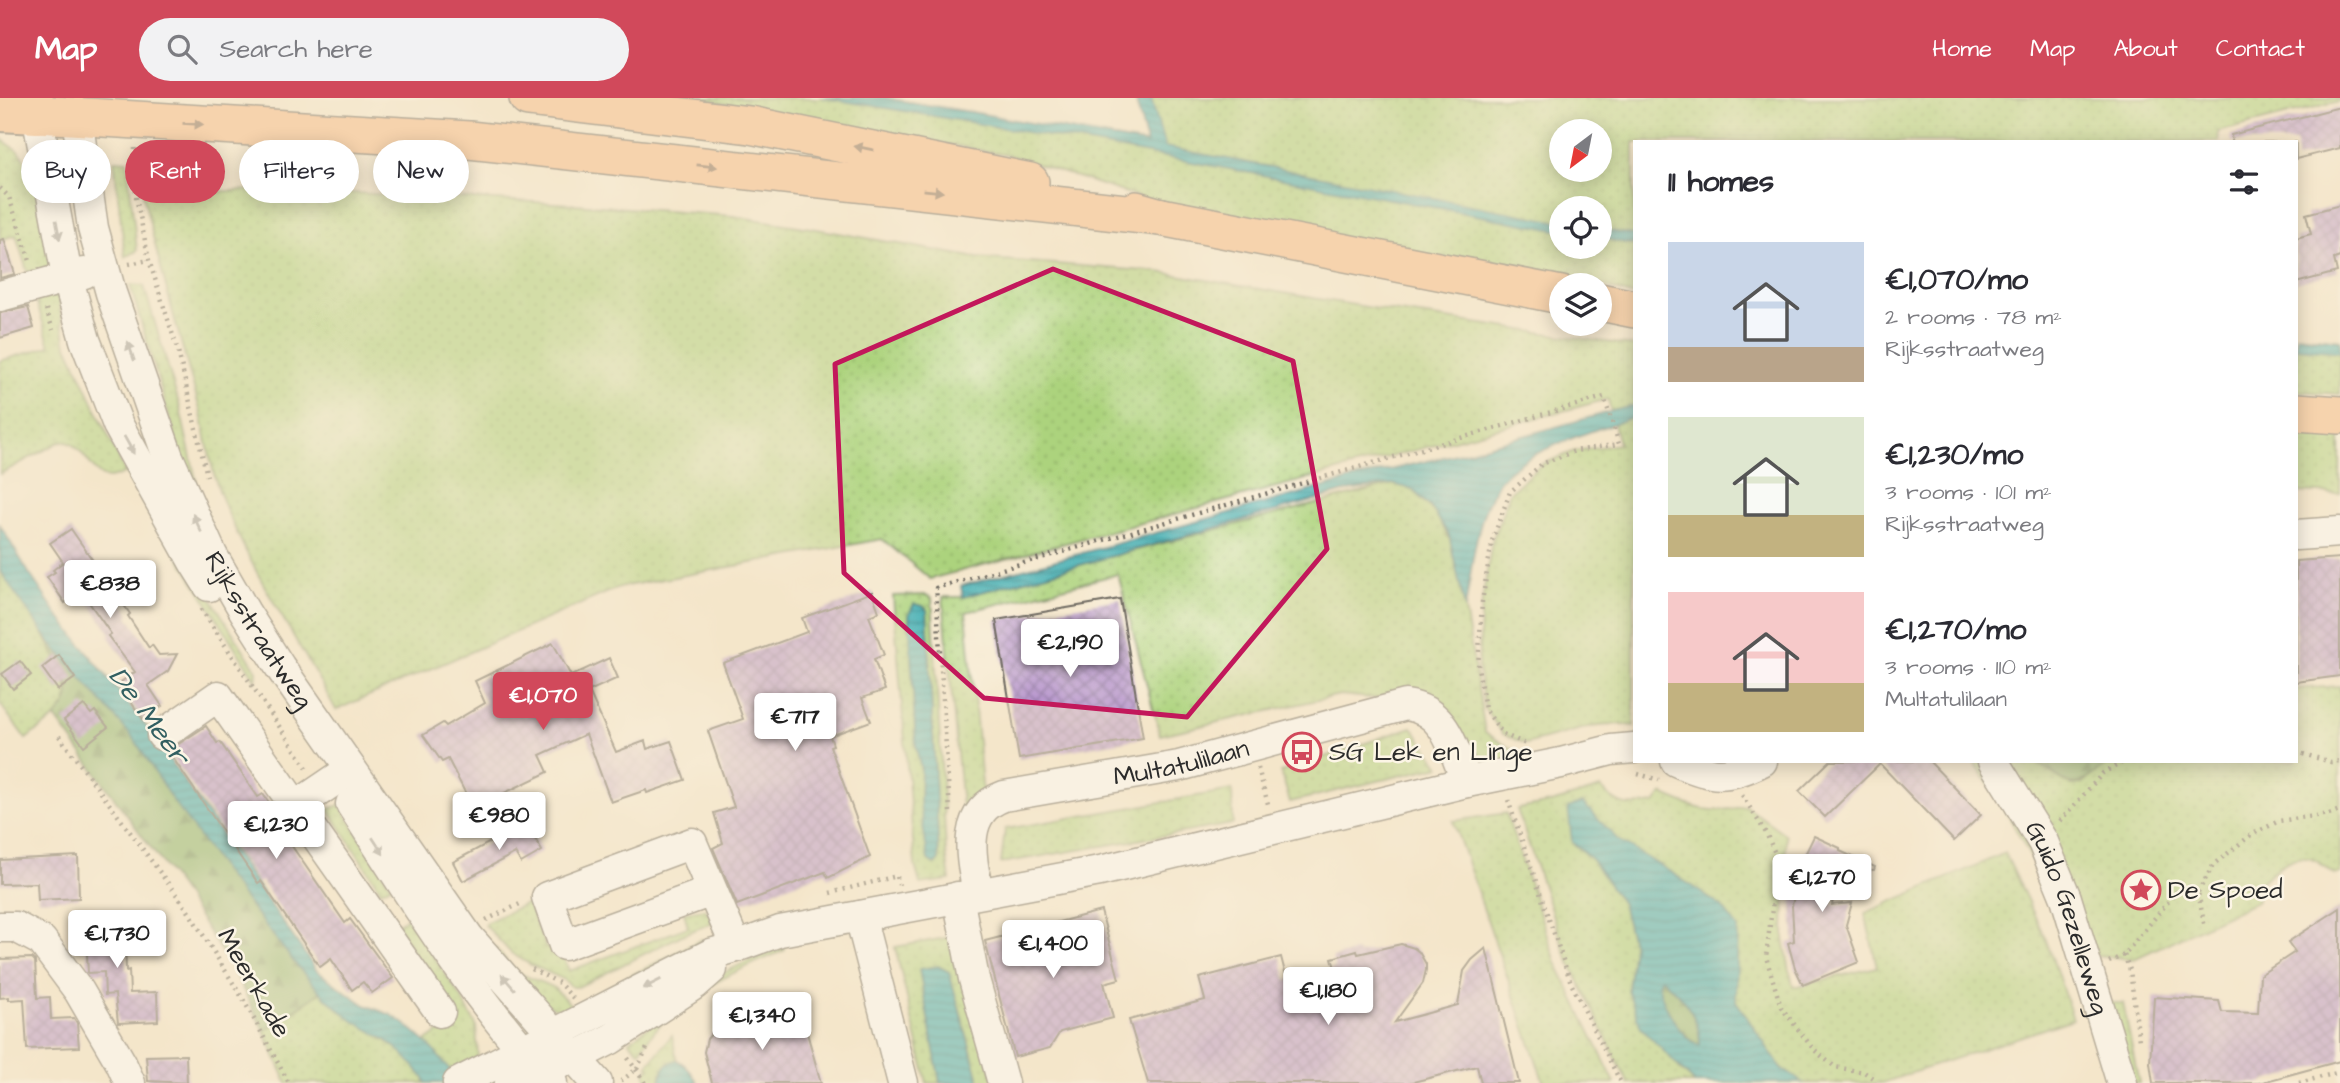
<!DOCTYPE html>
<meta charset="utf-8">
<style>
:root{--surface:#fff;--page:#f2f2f3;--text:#2b2b33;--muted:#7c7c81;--accent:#d1495b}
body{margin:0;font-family:"Architects Daughter",sans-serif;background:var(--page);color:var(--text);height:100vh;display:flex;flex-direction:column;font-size:26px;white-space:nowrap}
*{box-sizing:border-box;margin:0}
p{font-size:23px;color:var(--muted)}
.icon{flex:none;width:38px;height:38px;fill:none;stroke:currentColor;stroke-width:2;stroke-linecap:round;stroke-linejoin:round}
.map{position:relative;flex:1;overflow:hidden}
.details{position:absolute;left:1633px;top:42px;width:665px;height:623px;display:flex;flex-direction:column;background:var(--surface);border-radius:0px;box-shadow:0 4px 18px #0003}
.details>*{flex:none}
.guide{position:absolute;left:21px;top:42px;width:665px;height:63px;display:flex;gap:14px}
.needle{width:46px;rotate:212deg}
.tools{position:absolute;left:1549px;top:21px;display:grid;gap:14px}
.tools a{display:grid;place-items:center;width:63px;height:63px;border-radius:50%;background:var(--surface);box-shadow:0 4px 18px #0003;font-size:35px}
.price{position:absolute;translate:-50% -60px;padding:0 16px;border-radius:7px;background:#fff;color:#222;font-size:23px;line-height:46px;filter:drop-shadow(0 2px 4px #0008)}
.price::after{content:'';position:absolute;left:50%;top:42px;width:21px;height:16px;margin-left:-10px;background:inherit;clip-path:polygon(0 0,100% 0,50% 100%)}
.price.selected{background:var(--accent);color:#fff}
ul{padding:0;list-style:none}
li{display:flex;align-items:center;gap:21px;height:175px;padding:0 35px}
li span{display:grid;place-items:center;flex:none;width:196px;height:140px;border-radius:0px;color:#555}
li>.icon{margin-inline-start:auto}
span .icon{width:84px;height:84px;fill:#fffc;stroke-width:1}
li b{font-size:30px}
h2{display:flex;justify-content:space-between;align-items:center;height:84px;padding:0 35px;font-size:30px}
.chip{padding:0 24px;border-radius:32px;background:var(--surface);box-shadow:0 4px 18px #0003;font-size:24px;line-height:63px}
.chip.selected{background:var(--accent);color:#fff}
header{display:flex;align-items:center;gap:42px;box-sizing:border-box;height:98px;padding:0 35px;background:var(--accent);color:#fff}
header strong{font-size:33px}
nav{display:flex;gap:38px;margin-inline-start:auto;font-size:24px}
.search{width:490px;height:63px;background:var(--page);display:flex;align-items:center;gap:18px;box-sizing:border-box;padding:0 24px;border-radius:38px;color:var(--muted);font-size:26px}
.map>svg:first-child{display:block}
.grass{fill:url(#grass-dots);stroke:#6c7f54;stroke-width:2;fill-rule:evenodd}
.forest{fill:url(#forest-firs);stroke:#5a704c;stroke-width:2}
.water{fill:url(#water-rules);stroke:#326c6e;stroke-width:2;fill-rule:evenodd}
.building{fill:url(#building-cross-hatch)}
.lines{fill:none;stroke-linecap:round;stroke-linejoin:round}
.minor-casing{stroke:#716c63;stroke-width:33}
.major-casing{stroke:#716c63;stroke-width:40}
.highway-casing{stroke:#716c63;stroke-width:42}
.path{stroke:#716c63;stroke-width:4.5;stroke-dasharray:2 5;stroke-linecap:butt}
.minor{stroke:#fff;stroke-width:30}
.major{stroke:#f9bc8a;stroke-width:37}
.highway{stroke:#f9bc8a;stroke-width:38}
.oneway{fill:#886c56}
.oneway2{fill:#a0a0a0}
.marked{fill:none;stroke:#c2185b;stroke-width:5;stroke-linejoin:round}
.labels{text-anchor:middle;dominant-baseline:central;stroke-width:5;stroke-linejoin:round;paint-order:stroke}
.street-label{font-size:26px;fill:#2b2b2b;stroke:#fcf5e5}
.poi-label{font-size:26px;fill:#2b2b2b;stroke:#fcf5e5;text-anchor:start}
.water-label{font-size:28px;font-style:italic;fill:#315f61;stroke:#fcf5e5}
</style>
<header>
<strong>Map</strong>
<div class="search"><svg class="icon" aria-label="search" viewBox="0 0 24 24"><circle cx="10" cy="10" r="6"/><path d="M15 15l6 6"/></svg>Search here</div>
<nav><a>Home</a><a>Map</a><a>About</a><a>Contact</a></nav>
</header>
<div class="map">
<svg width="2340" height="985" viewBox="0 0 2340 985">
<defs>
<pattern id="grass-dots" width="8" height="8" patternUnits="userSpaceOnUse" patternTransform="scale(1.75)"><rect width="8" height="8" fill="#acd37d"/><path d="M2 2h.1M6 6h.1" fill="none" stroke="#94b56c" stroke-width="1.8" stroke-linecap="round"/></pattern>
<pattern id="forest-firs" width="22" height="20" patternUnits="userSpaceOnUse" patternTransform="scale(1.75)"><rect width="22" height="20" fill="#89b56c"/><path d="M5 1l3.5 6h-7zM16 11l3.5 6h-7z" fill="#709359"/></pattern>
<pattern id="water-rules" width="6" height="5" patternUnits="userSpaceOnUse" patternTransform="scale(1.75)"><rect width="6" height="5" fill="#3aacb2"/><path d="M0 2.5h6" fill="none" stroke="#318c91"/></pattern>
<pattern id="building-cross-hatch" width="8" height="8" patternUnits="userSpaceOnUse" patternTransform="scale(1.75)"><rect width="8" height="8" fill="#b796ce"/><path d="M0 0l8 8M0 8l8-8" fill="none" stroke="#957ba7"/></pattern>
</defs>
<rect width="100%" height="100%" fill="#fcf5e5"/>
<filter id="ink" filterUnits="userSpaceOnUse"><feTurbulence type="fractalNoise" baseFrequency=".0143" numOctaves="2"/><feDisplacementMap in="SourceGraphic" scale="14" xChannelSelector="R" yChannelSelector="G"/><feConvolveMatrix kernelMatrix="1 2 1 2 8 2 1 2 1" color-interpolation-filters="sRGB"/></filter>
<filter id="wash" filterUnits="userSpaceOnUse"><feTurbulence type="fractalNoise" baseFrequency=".00686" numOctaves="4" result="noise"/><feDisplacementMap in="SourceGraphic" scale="28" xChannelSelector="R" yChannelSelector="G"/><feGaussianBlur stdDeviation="1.57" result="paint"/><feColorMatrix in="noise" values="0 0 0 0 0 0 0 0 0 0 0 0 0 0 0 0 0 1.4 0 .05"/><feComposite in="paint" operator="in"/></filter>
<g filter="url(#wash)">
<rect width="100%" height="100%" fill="#f4e6cb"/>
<g class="grass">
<path d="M694 0H886L1164 49 1151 0H2340V3L2218 34 2219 44H1634V198L1600 187H1577L1188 115 1012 58ZM1561 33H1600V72H1561ZM1561 110H1600V149H1561Z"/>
<path d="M0 40 18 53 32 72 42 101 48 132 65 243 125 374 133 371 193 472 257 573 256 583 126 375C121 376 114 380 109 380 91 379 84 344 61 343L0 376V263L50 248 16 137 0 142Z"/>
<path d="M114 62 127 63 137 153 125 159Z"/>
<path d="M177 79 180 95 275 91 574 106 733 118 811 130 977 160 1159 174 1378 211 1634 248V628L1620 626 1589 629 1526 646 1503 636 1485 611 1478 569 1482 504 1492 443 1510 394 1542 366 1575 353 1619 346 1608 301 930 481 882 441 620 489 336 612C297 540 249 472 220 395 210 369 207 340 200 312 180 240 159 169 143 96L146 82Z"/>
<path d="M130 187 144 188 179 306 201 404 194 402Z"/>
<path d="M2296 237 2340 242V296L2296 293Z"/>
<path d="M2296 331 2340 335V396L2296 394Z"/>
<path d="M1394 386 1412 391 1436 416 1450 442 1465 511 1485 634 1528 662 1481 664 1442 607 1340 597 1160 637 1118 476 966 514 983 697 962 709 943 499H963L1113 458Z"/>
<path d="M0 472C17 497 78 576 66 605 60 620 38 631 26 641L0 606Z"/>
<path d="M926 497 932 500 946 754 950 782 920 786 915 767 893 498ZM923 508 927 512 939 762 935 767 920 707 921 672 916 649 909 516Z"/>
<path d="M2340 588V775L2335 777C2329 773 2323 766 2316 763 2293 751 2273 773 2257 788L2258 803 2134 861 2095 857 2008 663H2034L2071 687 2081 686 2112 663H2296V591Z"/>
<path d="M1412 629 1440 668 1290 704 1281 674Z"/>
<path d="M1973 663H1981L2030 744 2073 861 2067 863C2060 841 2055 817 2046 795 2028 748 2002 705 1973 663Z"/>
<path d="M1601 690C1620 711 1629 709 1655 705L1662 696C1695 711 1711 717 1746 708L1786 737 1784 841 1793 889 1877 869 1865 815 2005 755 2046 842 2073 921 1882 985H1803L1781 970 1736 903 1735 870 1722 809 1677 778 1618 742 1582 705 1572 744 1593 763 1622 806 1633 848 1628 893 1680 971 1695 985H1628L1566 857 1517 711 1551 705Z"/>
<path d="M1232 692 1233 726 1001 765 1005 731Z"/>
<path d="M340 707 391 788 381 793 328 711Z"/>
<path d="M1506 715 1556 864 1615 985H1544L1453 723Z"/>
<path d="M542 798 530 810 546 850 560 849 569 873 688 829 684 814 705 811 714 824 682 837 578 889H572L563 881 531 867 511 855 485 827 487 824Z"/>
<path d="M457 809 518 875 553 889 579 915C535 919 483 841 457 809Z"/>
<path d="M407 820 461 899 476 927 478 959 449 973 425 944 454 924 397 827Z"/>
<path d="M951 839 995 985H980L949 874 938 868 919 871 940 985H927L895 849Z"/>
<path d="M702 841 706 850 599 904 593 897Z"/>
<path d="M783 846 785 852C731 875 670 901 640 954L629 943 717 878Z"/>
<path d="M321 894C346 924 415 950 426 985H287L264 933Z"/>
<path d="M2110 905H2123L2139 985H2131Z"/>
<path d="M672 937 677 962 661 975 660 985H648L645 974 650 970 648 967Z"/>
</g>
<g class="forest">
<path d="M43 534 135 642 169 697 230 782 298 869 321 894 264 933 235 875 181 791 55 619C61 612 69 605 69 595 69 577 50 551 43 534Z"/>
<path d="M2034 663H2112C2070 695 2077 691 2034 663Z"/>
<path d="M1661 880C1682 899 1700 917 1700 947 1680 940 1662 906 1657 885Z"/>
</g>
<g class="water">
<path d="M823 0H884L977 15 1147 46 1135 0H1151L1165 49 1561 124V133C1315 88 1070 39 823 0Z"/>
<path d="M1600 131 1634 137V147L1600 140Z"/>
<path d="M2296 237 2340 242V254L2296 250Z"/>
<path d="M1634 307V319C1598 331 1517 354 1497 387 1475 423 1472 470 1465 511L1449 437 1432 411 1412 391 1392 386 1348 393 963 499 961 488 1368 377 1469 353Z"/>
<path d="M0 427 29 475 57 516 145 626 317 873 365 907 391 917 405 926 430 948 450 972 458 985H426L424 980 403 956 386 942 352 922 327 901 298 869 230 782 169 697 135 642 49 543 14 494 0 472Z"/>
<path d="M914 506 923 508 927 512 939 762 935 767 928 762 920 707 921 672 916 649 909 516Z"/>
<path d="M1583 705 1618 742 1677 778 1722 809 1738 830 1736 903 1781 970 1803 985H1695L1641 930 1628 893 1633 848 1622 806 1593 763 1572 744 1568 710ZM1661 880C1681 897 1701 919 1700 947 1680 941 1662 905 1658 885Z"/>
<path d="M938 868 949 874 980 985H940L919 871Z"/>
<path d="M677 962C687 967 692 975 698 985H660C662 973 664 965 677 962Z"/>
</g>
<g id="blocks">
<g class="building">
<path d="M2340 9V50L2296 61V44H2232L2231 37Z"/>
<path d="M2340 107V159L2334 161 2337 174 2296 185V140L2311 136 2306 116Z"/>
<path d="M4 141 15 176 0 180V142Z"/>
<path d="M28 209 34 230 0 240V215Z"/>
<path d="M71 431 130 516 128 518 149 550 152 547 159 557 177 556 168 573 148 587 162 608 143 621 118 586 135 574 108 538 111 536 81 493 65 505 47 479 55 474 53 472 63 464 50 445Z"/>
<path d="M2340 460V578L2296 584V463Z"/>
<path d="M872 494 879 514 869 518 884 557 874 561 885 592 862 600 871 623 830 638 833 647 830 648 870 759 828 780 825 774 737 807 713 750 723 745 714 715 734 709 708 633 743 621 723 565 807 534 802 520Z"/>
<path d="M1120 501 1143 640 1019 661 996 522Z"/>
<path d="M553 545 571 578 609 560 618 580 589 593 616 654 645 643 647 651 671 643 685 682 647 695 646 692 611 704 586 636 540 657 548 674 473 710 448 661 442 664 423 637 443 625 446 628 485 605 475 583Z"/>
<path d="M59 557 75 580 58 592 42 570Z"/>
<path d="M20 563 31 577 13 591 2 576Z"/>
<path d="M84 607 91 616 95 613 108 629 84 648 64 622Z"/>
<path d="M206 628 217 645 220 644 258 699 263 696 283 725 278 728 345 825 350 821 393 880 372 895 363 884 352 892 331 861 320 869 261 783 258 785 168 653Z"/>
<path d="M1830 663H1929L1981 717 1954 743 1880 666 1825 719 1799 693Z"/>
<path d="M526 725 542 753 521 765 515 755 463 783 453 764Z"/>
<path d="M1814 738 1840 750V753L1875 769 1874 772 1838 769 1832 807 1852 805 1846 827 1859 864 1803 887 1795 870 1788 845 1794 843 1792 808 1799 769Z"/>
<path d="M78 758 79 800 38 802 37 785 0 786V762Z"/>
<path d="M2340 810V963L2259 985H2153L2150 965 2154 899 2219 903 2222 914 2258 915 2260 877 2295 854 2288 844Z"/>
<path d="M1101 813 1119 881 1104 885 1113 920 1060 934 1050 950 1015 959 985 843Z"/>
<path d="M116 816V827L125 835 126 873 129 872 130 895 157 894 158 923 118 925 115 896 105 897 104 874 88 875 85 818Z"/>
<path d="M1401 846 1414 850 1419 854 1426 866V872L1423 885 1395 924 1458 907 1464 873 1472 862 1486 850 1519 985H1481L1477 968 1409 985H1148L1129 922 1205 902 1199 880 1281 859 1287 882 1335 870 1332 860 1357 853 1358 856Z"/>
<path d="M32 860 35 863 37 900 50 899 51 921 74 920 77 925 79 949 27 951 24 901 9 902V899L0 900V861Z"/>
<path d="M784 913 796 917 804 924 821 985H712L704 954 707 941 712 935 719 930Z"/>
<path d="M186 957 187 985 148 983 146 958Z"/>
</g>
</g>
</g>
<g filter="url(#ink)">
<use href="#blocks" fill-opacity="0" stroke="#716c63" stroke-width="2"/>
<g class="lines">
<defs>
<g id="minor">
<path d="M37 16 67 178 85 242 118 327 194 464 209 488"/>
<path id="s1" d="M77 20 93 130 111 195 168 359 212 457 245 514 280 569 469 840 597 985"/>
<path d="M0 198 84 175"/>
<path d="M2296 437 2340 434"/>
<path d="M162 637 218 598 440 914"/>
<path d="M1676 663C1711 679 1727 681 1762 663"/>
<path id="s2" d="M1993 663 2043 744 2066 800 2122 985"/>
<path d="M351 706C413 801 474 902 552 985"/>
<path d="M295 709 351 671"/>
<path d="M712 793 564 847 547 799 692 745 736 849"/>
<path id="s3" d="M978 795C971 759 960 714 1004 698L1179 668 1406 607C1447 613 1452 650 1467 684"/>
<path d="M958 799 974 881 1003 985"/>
<path d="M860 818 903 985"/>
<path d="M0 829H16L42 843 79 893 121 965 130 985"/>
<path d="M458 985 711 856 736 849 780 833 1100 773 1467 684 1561 665 1611 652 1634 650"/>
<path d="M510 985 575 959 611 941 695 886 712 871"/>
</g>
<g id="major">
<path d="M34 0 37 16 469 42 1161 119"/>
<path d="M528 0 750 27 1030 84"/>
<path d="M1136 112 1161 119 1561 197"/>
<path d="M1600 204 1634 211"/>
<path d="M2296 314 2340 317"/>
</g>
<path id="highway" d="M0 14 37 16"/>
</defs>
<use href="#minor" class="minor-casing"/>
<use href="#major" class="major-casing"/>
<use href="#highway" class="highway-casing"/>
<g class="path">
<path d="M135 50 136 99 149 162 178 253 207 378"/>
<path d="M0 90 9 99 31 166"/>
<path d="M129 166 149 162"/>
<path d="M46 211 53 232"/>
<path d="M201 511 307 670"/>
<path d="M59 638 187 811 243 901 289 985"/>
<path d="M2296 654 2331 664 2340 663"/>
<path d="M1258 670 1268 706"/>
<path d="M1638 676 1659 682"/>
<path d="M1742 697 1766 735 1778 762 1766 859 1781 909 1814 952 1835 969 1864 974 1874 981 1875 985"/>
<path d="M1508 702 1571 885 1621 985"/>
<path d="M950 714 936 490 1604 299 1619 346 1575 353 1542 366 1510 394 1492 443 1482 504 1478 569 1485 611 1503 636 1526 646"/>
<path d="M2060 723 2103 675 2125 663"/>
<path d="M2198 794 2214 766 2251 737 2279 723 2329 716 2340 712"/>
<path d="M830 795 897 778 899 787"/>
<path d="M486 822 522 805"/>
<path d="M2124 857 2130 872 2139 943"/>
<path d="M2109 864 2124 857 2178 792 2191 788 2198 794 2205 830"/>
<path d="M532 871 559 885 573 900"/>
<path d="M628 960 645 985"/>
<path d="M637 971 647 950"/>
<path d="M621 983 637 971"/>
<path d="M2299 985 2340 974"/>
</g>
<use href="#minor" class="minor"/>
<use href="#major" class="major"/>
<use href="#highway" class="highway"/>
</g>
<defs><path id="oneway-solid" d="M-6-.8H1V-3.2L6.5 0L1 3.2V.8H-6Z" transform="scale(1.75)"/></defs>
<g class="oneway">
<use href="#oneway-solid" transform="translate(193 26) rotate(3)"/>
<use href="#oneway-solid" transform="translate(864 50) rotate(-169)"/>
<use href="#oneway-solid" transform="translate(707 68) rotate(6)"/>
<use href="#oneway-solid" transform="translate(933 93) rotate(6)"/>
</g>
<g class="oneway2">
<use href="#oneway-solid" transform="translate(58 132) rotate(79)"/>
<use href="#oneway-solid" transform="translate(131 253) rotate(-109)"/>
<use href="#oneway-solid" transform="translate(129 347) rotate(61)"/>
<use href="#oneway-solid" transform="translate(197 425) rotate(-115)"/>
<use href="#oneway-solid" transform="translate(378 748) rotate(57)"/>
<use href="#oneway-solid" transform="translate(508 884) rotate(-131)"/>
<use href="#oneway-solid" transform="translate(652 886) rotate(153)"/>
</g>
</g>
<path d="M0 0H2340V985H0ZM1053 171 1293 263 1327 451 1187 619 984 600 844 475 835 266Z" fill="#f4e6cb" fill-opacity=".55" fill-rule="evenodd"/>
<path class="marked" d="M1053 171 1293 263 1327 451 1187 619 984 600 844 475 835 266Z"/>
<defs>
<symbol id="bus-ring" viewBox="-11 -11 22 22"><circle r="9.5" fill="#fcf5e5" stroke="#d1495b" stroke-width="1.5"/><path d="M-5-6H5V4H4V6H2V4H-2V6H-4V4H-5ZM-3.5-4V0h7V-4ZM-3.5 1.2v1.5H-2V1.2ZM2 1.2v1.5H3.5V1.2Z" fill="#d1495b"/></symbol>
<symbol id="sight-ring" viewBox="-11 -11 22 22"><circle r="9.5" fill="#fcf5e5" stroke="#d1495b" stroke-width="1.5"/><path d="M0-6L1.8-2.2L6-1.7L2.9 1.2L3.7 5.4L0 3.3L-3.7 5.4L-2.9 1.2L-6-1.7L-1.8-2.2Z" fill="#d1495b"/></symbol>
</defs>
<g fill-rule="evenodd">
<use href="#bus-ring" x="1280" y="632" width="44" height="44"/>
<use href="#sight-ring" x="2119" y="770" width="44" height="44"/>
</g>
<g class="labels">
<g class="street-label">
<text stroke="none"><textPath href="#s1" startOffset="548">Rijksstraatweg</textPath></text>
<text stroke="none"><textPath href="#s3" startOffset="292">Multatulilaan</textPath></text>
<text stroke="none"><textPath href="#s2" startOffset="175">Guido Gezelleweg</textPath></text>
<text transform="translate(254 885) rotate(60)">Meerkade</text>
</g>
<g class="poi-label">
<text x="1329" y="654">SG Lek en Linge</text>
<text x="2168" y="792">De Spoed</text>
</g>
<g class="water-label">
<text transform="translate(149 618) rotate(53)">De Meer</text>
</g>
</g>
</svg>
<div class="tools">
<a><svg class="needle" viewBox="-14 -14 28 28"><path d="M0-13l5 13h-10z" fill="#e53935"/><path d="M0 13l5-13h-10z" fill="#7c7c81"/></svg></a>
<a><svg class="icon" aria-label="locate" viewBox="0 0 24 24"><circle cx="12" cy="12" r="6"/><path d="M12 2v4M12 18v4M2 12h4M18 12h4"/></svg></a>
<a><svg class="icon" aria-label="layers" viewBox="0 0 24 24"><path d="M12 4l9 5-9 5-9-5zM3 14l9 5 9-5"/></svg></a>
</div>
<b class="price" style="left:110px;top:522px">€838</b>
<b class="price" style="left:1070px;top:581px">€2,190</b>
<b class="price selected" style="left:543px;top:634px">€1,070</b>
<b class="price" style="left:795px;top:655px">€717</b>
<b class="price" style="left:499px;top:754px">€980</b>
<b class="price" style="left:276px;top:763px">€1,230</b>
<b class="price" style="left:1822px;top:816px">€1,270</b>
<b class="price" style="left:117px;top:872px">€1,730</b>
<b class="price" style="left:1053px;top:882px">€1,400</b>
<b class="price" style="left:1328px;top:929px">€1,180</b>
<b class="price" style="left:762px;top:954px">€1,340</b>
<div class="guide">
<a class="chip">Buy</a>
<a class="chip selected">Rent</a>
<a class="chip">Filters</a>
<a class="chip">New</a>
</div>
<section class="details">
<h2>11 homes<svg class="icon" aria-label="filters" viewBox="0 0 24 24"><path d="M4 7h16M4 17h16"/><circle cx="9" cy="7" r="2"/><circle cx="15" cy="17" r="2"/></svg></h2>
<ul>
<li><span style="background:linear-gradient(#c9d6e8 75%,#b9a48a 0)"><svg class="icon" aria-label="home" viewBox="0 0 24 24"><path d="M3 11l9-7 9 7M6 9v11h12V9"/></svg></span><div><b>€1,070/mo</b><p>2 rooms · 78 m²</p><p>Rijksstraatweg</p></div></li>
<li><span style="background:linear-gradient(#dfe7d0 70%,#c2b280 0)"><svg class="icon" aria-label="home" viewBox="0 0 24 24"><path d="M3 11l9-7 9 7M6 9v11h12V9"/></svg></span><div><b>€1,230/mo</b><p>3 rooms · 101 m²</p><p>Rijksstraatweg</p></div></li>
<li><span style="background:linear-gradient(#f6c9c9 65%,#c2b280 0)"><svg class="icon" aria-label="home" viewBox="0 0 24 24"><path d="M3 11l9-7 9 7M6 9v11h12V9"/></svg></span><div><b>€1,270/mo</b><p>3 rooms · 110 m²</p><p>Multatulilaan</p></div></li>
</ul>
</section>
</div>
